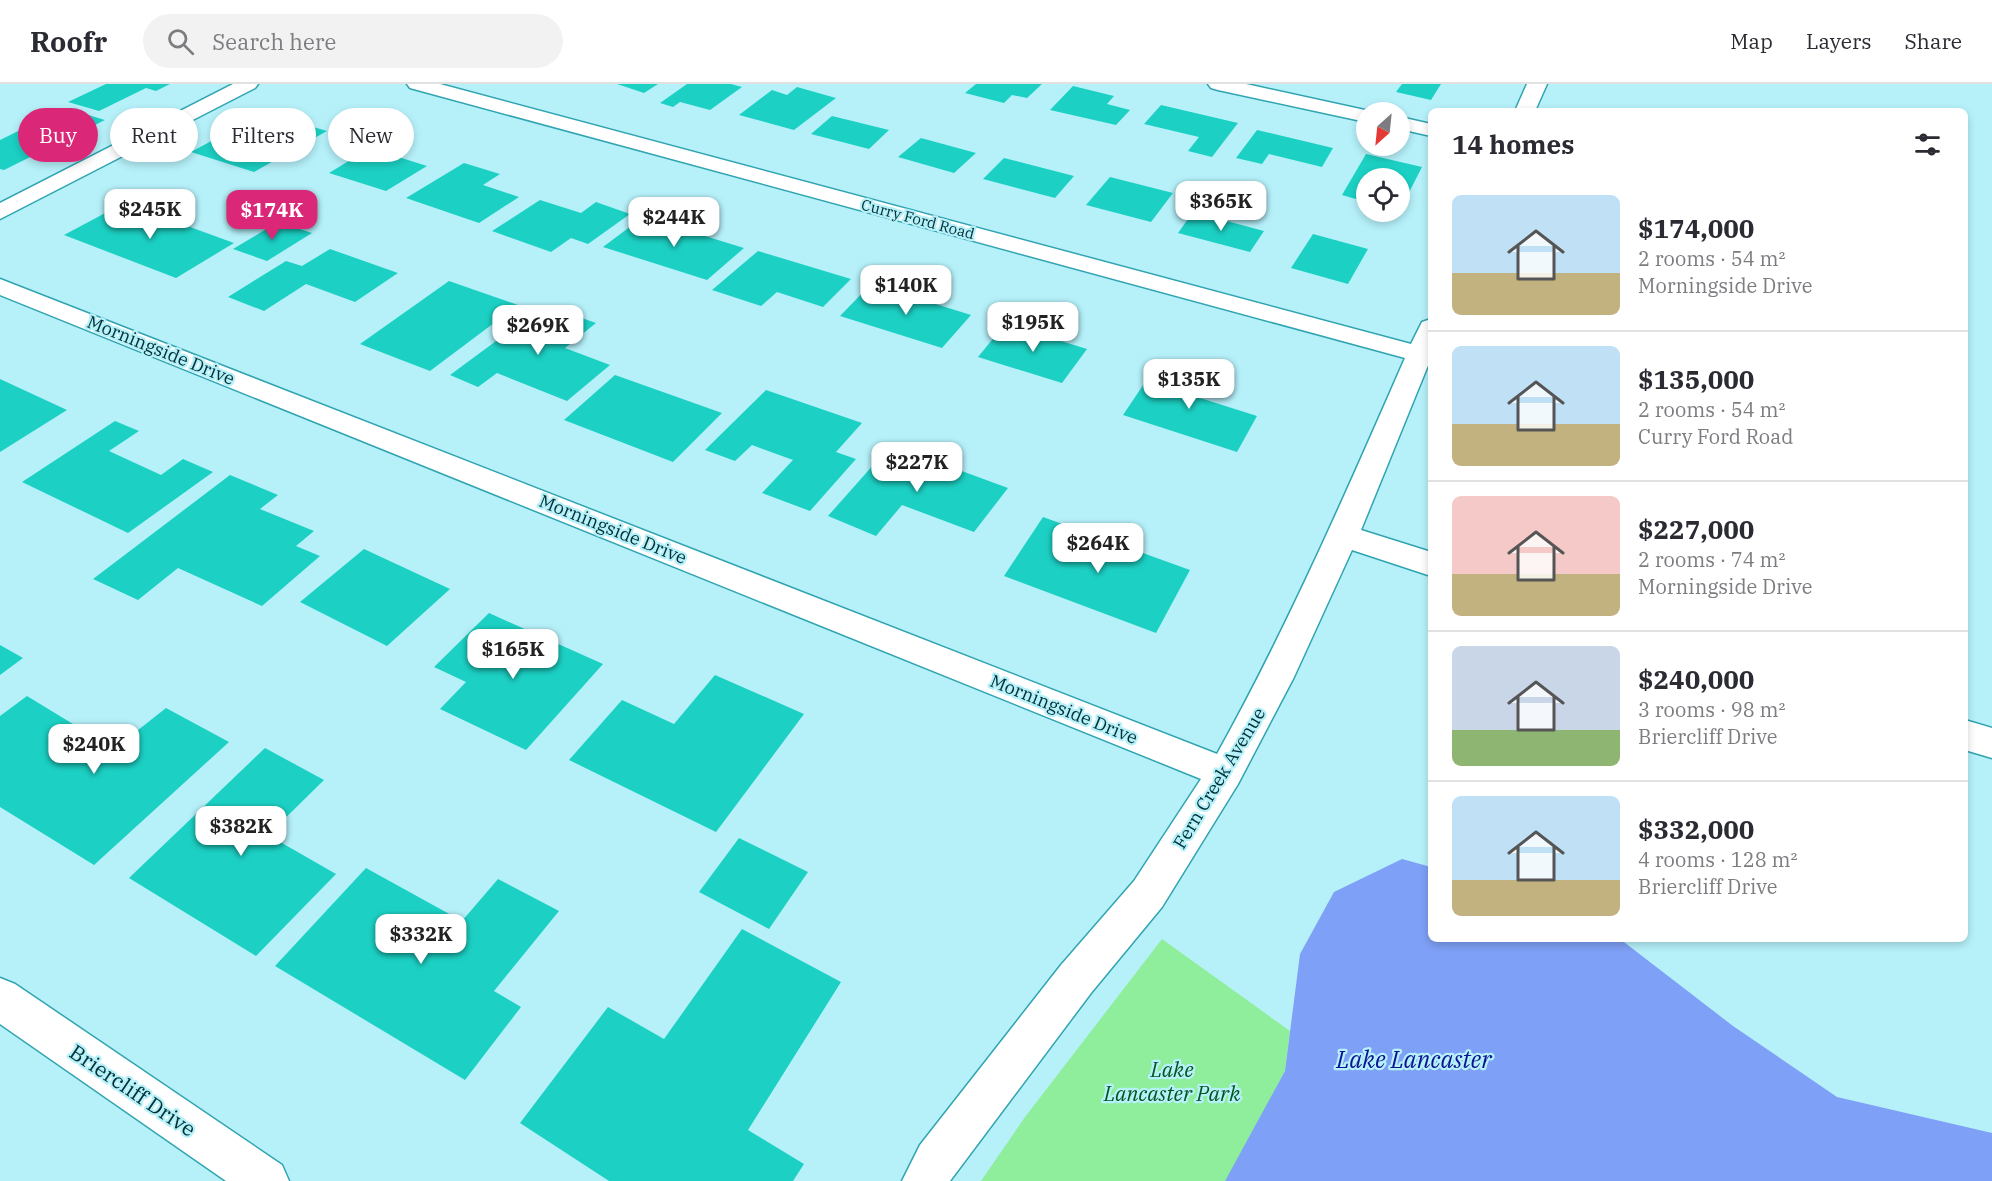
<!DOCTYPE html>
<meta charset="utf-8">
<style>
:root{--surface:#fff;--page:#f2f2f3;--text:#2b2b33;--muted:#7c7c81;--line:#e1e1e2;--accent:#db2777}
body{margin:0;font-family:"IBM Plex Serif",serif;background:var(--page);color:var(--text);height:100vh;display:flex;flex-direction:column;font-size:22px;white-space:nowrap}
*{box-sizing:border-box;margin:0}
p{font-size:20px;color:var(--muted)}
.icon{flex:none;width:33px;height:33px;fill:none;stroke:currentColor;stroke-width:2;stroke-linecap:round;stroke-linejoin:round}
.map{position:relative;flex:1;overflow:hidden}
.drawer{position:absolute;left:1428px;top:24px;width:540px;height:834px;display:flex;flex-direction:column;background:var(--surface);border-radius:9px;box-shadow:0 3px 9px #0003}
.drawer>*{flex:none}
.guide{position:absolute;left:18px;top:24px;width:570px;height:54px;display:flex;gap:12px}
.needle{width:39px;rotate:207deg}
.fabs{position:absolute;left:1356px;top:18px;display:grid;gap:12px}
.fabs a{display:grid;place-items:center;width:54px;height:54px;border-radius:50%;background:var(--surface);box-shadow:0 3px 9px #0003;font-size:30px}
.price{position:absolute;translate:-50% -51px;padding:0 14px;border-radius:12px;background:#fff;color:#222;font-size:20px;line-height:39px;filter:drop-shadow(0 2px 3px #0008)}
.price::after{content:'';position:absolute;left:50%;top:36px;width:18px;height:14px;margin-left:-9px;background:inherit;clip-path:polygon(0 0,100% 0,50% 100%)}
.price.active{background:var(--accent);color:#fff}
ul{padding:0;list-style:none}
li{display:flex;align-items:center;gap:18px;height:150px;padding:0 24px}
li+li{border-top:2px solid var(--line)}
li span{display:grid;place-items:center;flex:none;width:168px;height:120px;border-radius:9px;color:#555}
li>.icon{margin-inline-start:auto}
span .icon{width:72px;height:72px;fill:#fffc;stroke-width:1}
li b{font-size:26px}
h2{display:flex;justify-content:space-between;align-items:center;height:72px;padding:0 24px;font-size:26px}
.tag{padding:0 21px;border-radius:27px;background:var(--surface);box-shadow:0 3px 9px #0003;font-size:21px;line-height:54px}
.tag.active{background:var(--accent);color:#fff}
header{display:flex;align-items:center;gap:36px;box-sizing:border-box;height:84px;padding:0 30px;background:var(--surface);border-bottom:2px solid var(--line)}
header strong{font-size:28px}
nav{display:flex;gap:33px;margin-inline-start:auto;font-size:21px}
.search{width:420px;height:54px;background:var(--page);display:flex;align-items:center;gap:15px;box-sizing:border-box;padding:0 21px;border-radius:33px;color:var(--muted);font-size:22px}
.map>svg:first-child{display:block}
.green{fill:#8fee9b}
.water{fill:#7ea0f6}
.building{fill:#1cd1c4}
.lines{fill:none;stroke-linecap:round;stroke-linejoin:round}
.minor-casing{stroke:#30a4b1;stroke-width:3}
.minor{fill:#fff;fill-rule:evenodd}
.labels{text-anchor:middle;dominant-baseline:central;stroke-width:4.5;stroke-linejoin:round;paint-order:stroke}
.far-street-label{font-size:15px;fill:#003036;stroke:#b6f1fa}
.street-label{font-size:18px;fill:#003036;stroke:#b6f1fa}
.near-park-label{font-size:21px;font-style:italic;fill:#02561b;stroke:#b6f1fa}
.near-street-label{font-size:21px;fill:#003036;stroke:#b6f1fa}
.near-water-label{font-size:24px;font-style:italic;fill:#0d1292;stroke:#b6f1fa}
</style>
<header>
<strong>Roofr</strong>
<div class="search"><svg class="icon" aria-label="search" viewBox="0 0 24 24"><circle cx="10" cy="10" r="6"/><path d="M15 15l6 6"/></svg>Search here</div>
<nav><a>Map</a><a>Layers</a><a>Share</a></nav>
</header>
<div class="map">
<svg width="1992" height="1097" viewBox="0 0 1992 1097">
<rect width="100%" height="100%" fill="#b6f1fa"/>
<path class="green" d="M1162 855 1290 947 1285 987 1231 1090 1225 1097H981L1025 1033Z"/>
<path class="water" d="M1402 775 1431 783V855H1620L1733 942 1837 1013 1992 1049V1097H1225L1285 987 1300 870 1334 808Z"/>
<g class="building">
<path d="M106 0H170L156 7 146 4 99 27 68 18Z"/>
<path d="M617 0H658L644 9Z"/>
<path d="M687 0H731L742 3 710 26 680 18 673 23 660 19Z"/>
<path d="M976 0H1042L1027 14 1012 11 1004 19 965 9Z"/>
<path d="M1402 0H1441L1431 16 1396 8Z"/>
<path d="M1073 2 1114 12 1107 20 1130 26 1116 41 1050 26Z"/>
<path d="M797 3 836 14 794 46 739 31 772 6 787 11Z"/>
<path d="M1161 21 1238 39 1212 73 1188 67 1199 53 1144 40Z"/>
<path d="M65 24 105 36 4 86 0 85V56Z"/>
<path d="M832 32 889 46 869 65 811 50Z"/>
<path d="M282 34 327 47 254 88 191 68 215 55 233 60Z"/>
<path d="M1257 46 1333 64 1322 83 1269 70 1262 80 1236 74Z"/>
<path d="M921 54 976 69 954 89 898 73Z"/>
<path d="M370 64 427 82 386 107 329 89Z"/>
<path d="M1366 70 1422 83 1400 126V94H1366V118L1342 111Z"/>
<path d="M1004 74 1074 92 1055 114 983 95Z"/>
<path d="M464 79 500 90 483 101 519 113 479 139 406 114Z"/>
<path d="M1110 93 1173 109 1151 138 1086 121Z"/>
<path d="M540 116 581 129 596 118 630 130 588 160 571 154 551 168 492 147Z"/>
<path d="M124 119 234 159 176 194 64 151Z"/>
<path d="M1193 128 1264 147 1250 168 1178 149Z"/>
<path d="M643 133 744 164 707 196 603 163Z"/>
<path d="M278 138 312 149 267 177 233 165Z"/>
<path d="M1313 150 1368 165 1348 200 1291 184Z"/>
<path d="M330 165 398 189 355 218 306 200 264 227 228 213 286 177 302 182Z"/>
<path d="M758 167 851 195 823 223 777 208 761 222 712 206Z"/>
<path d="M449 197 518 221 430 287 360 260Z"/>
<path d="M871 200 971 231 942 264 840 232Z"/>
<path d="M545 221 596 239 565 264 610 281 567 317 497 289 478 303 450 291Z"/>
<path d="M1005 240 1087 265 1062 299 978 273Z"/>
<path d="M1156 282 1207 298 1197 313 1257 332 1237 368 1123 331Z"/>
<path d="M615 291 722 329 673 378 564 336Z"/>
<path d="M0 295 67 326 0 368Z"/>
<path d="M766 306 862 339 836 368 856 375 810 427 762 409 793 376 752 361 735 377 705 366Z"/>
<path d="M115 337 139 347 109 367 161 391 183 375 213 388 128 449 22 398Z"/>
<path d="M891 361 1008 404 974 448 902 421 876 452 828 432Z"/>
<path d="M230 391 278 411 260 425 314 447 296 462 320 472 262 522 178 484 138 516 93 495Z"/>
<path d="M1043 433 1190 486 1156 549 1004 492Z"/>
<path d="M364 465 450 505 387 562 300 518Z"/>
<path d="M489 529 603 580 526 666 440 625 466 598 434 583Z"/>
<path d="M0 561 23 574 0 591Z"/>
<path d="M715 591 804 630 716 748 569 676 622 616 674 640Z"/>
<path d="M27 612 114 665 166 624 229 658 94 781 0 723V632Z"/>
<path d="M265 664 324 696 268 751 336 790 256 872 129 794Z"/>
<path d="M739 754 808 788 769 845 699 808Z"/>
<path d="M366 784 462 837 498 795 559 827 494 907 521 923 465 996 275 882Z"/>
<path d="M742 845 841 898 748 1046 804 1080 793 1097H609L520 1039 608 923 664 955Z"/>
</g>
<g class="lines">
<defs>
<g id="minor">
<path d="M233 0H258L255 4 0 135V119Z"/>
<path d="M407 0H440L1411 260 1422 238 1431 235V274L1361 446 1431 468V492L1352 466 1294 593 1238 700 1162 823 1091 909 950 1097H902L920 1061 1061 881 1134 797 1201 695 0 211V195L1217 670C1288 542 1346 409 1405 274L410 4Z"/>
<path d="M1208 0H1246L1374 28H1366V38L1218 6 1211 4Z"/>
<path d="M1527 0H1547L1535 27H1515Z"/>
<path d="M1400 33 1431 40V52L1400 45Z"/>
<path d="M1965 636 1992 644V674L1965 666Z"/>
<path d="M0 894 15 900 282 1081 289 1097H226L0 940Z"/>
</g>
</defs>
<use href="#minor" class="minor-casing"/>
<use href="#minor" class="minor"/>
</g>
<g class="labels">
<g class="far-street-label">
<text transform="translate(918 135) rotate(15)">Curry Ford Road</text>
</g>
<g class="street-label">
<text transform="translate(161 266) rotate(22)">Morningside Drive</text>
<text transform="translate(613 445) rotate(22)">Morningside Drive</text>
<text transform="translate(1064 625) rotate(22)">Morningside Drive</text>
<text transform="translate(1219 694) rotate(-59)">Fern Creek Avenue</text>
</g>
<g class="near-park-label">
<text x="1172" y="985">Lake<tspan x="1172" dy="24">Lancaster Park</tspan></text>
</g>
<g class="near-street-label">
<text transform="translate(133 1006) rotate(34)">Briercliff Drive</text>
</g>
<g class="near-water-label">
<text x="1414" y="975">Lake Lancaster</text>
</g>
</g>
</svg>
<div class="fabs">
<a><svg class="needle" viewBox="-14 -14 28 28"><path d="M0-13l5 13h-10z" fill="#e53935"/><path d="M0 13l5-13h-10z" fill="#7c7c81"/></svg></a>
<a><svg class="icon" aria-label="locate" viewBox="0 0 24 24"><circle cx="12" cy="12" r="6"/><path d="M12 2v4M12 18v4M2 12h4M18 12h4"/></svg></a>
</div>
<b class="price" style="left:1221px;top:148px">$365K</b>
<b class="price" style="left:150px;top:156px">$245K</b>
<b class="price active" style="left:272px;top:157px">$174K</b>
<b class="price" style="left:674px;top:164px">$244K</b>
<b class="price" style="left:906px;top:232px">$140K</b>
<b class="price" style="left:1033px;top:269px">$195K</b>
<b class="price" style="left:538px;top:272px">$269K</b>
<b class="price" style="left:1189px;top:326px">$135K</b>
<b class="price" style="left:917px;top:409px">$227K</b>
<b class="price" style="left:1098px;top:490px">$264K</b>
<b class="price" style="left:513px;top:596px">$165K</b>
<b class="price" style="left:94px;top:691px">$240K</b>
<b class="price" style="left:241px;top:773px">$382K</b>
<b class="price" style="left:421px;top:881px">$332K</b>
<div class="guide">
<a class="tag active">Buy</a>
<a class="tag">Rent</a>
<a class="tag">Filters</a>
<a class="tag">New</a>
</div>
<section class="drawer">
<h2>14 homes<svg class="icon" aria-label="filters" viewBox="0 0 24 24"><path d="M4 7h16M4 17h16"/><circle cx="9" cy="7" r="2"/><circle cx="15" cy="17" r="2"/></svg></h2>
<ul>
<li><span style="background:linear-gradient(#bfe0f5 65%,#c2b280 0)"><svg class="icon" aria-label="home" viewBox="0 0 24 24"><path d="M3 11l9-7 9 7M6 9v11h12V9"/></svg></span><div><b>$174,000</b><p>2 rooms · 54 m²</p><p>Morningside Drive</p></div></li>
<li><span style="background:linear-gradient(#bfe0f5 65%,#c2b280 0)"><svg class="icon" aria-label="home" viewBox="0 0 24 24"><path d="M3 11l9-7 9 7M6 9v11h12V9"/></svg></span><div><b>$135,000</b><p>2 rooms · 54 m²</p><p>Curry Ford Road</p></div></li>
<li><span style="background:linear-gradient(#f6c9c9 65%,#c2b280 0)"><svg class="icon" aria-label="home" viewBox="0 0 24 24"><path d="M3 11l9-7 9 7M6 9v11h12V9"/></svg></span><div><b>$227,000</b><p>2 rooms · 74 m²</p><p>Morningside Drive</p></div></li>
<li><span style="background:linear-gradient(#c9d6e8 70%,#8fb573 0)"><svg class="icon" aria-label="home" viewBox="0 0 24 24"><path d="M3 11l9-7 9 7M6 9v11h12V9"/></svg></span><div><b>$240,000</b><p>3 rooms · 98 m²</p><p>Briercliff Drive</p></div></li>
<li><span style="background:linear-gradient(#bfe0f5 70%,#c2b280 0)"><svg class="icon" aria-label="home" viewBox="0 0 24 24"><path d="M3 11l9-7 9 7M6 9v11h12V9"/></svg></span><div><b>$332,000</b><p>4 rooms · 128 m²</p><p>Briercliff Drive</p></div></li>
</ul>
</section>
</div>
